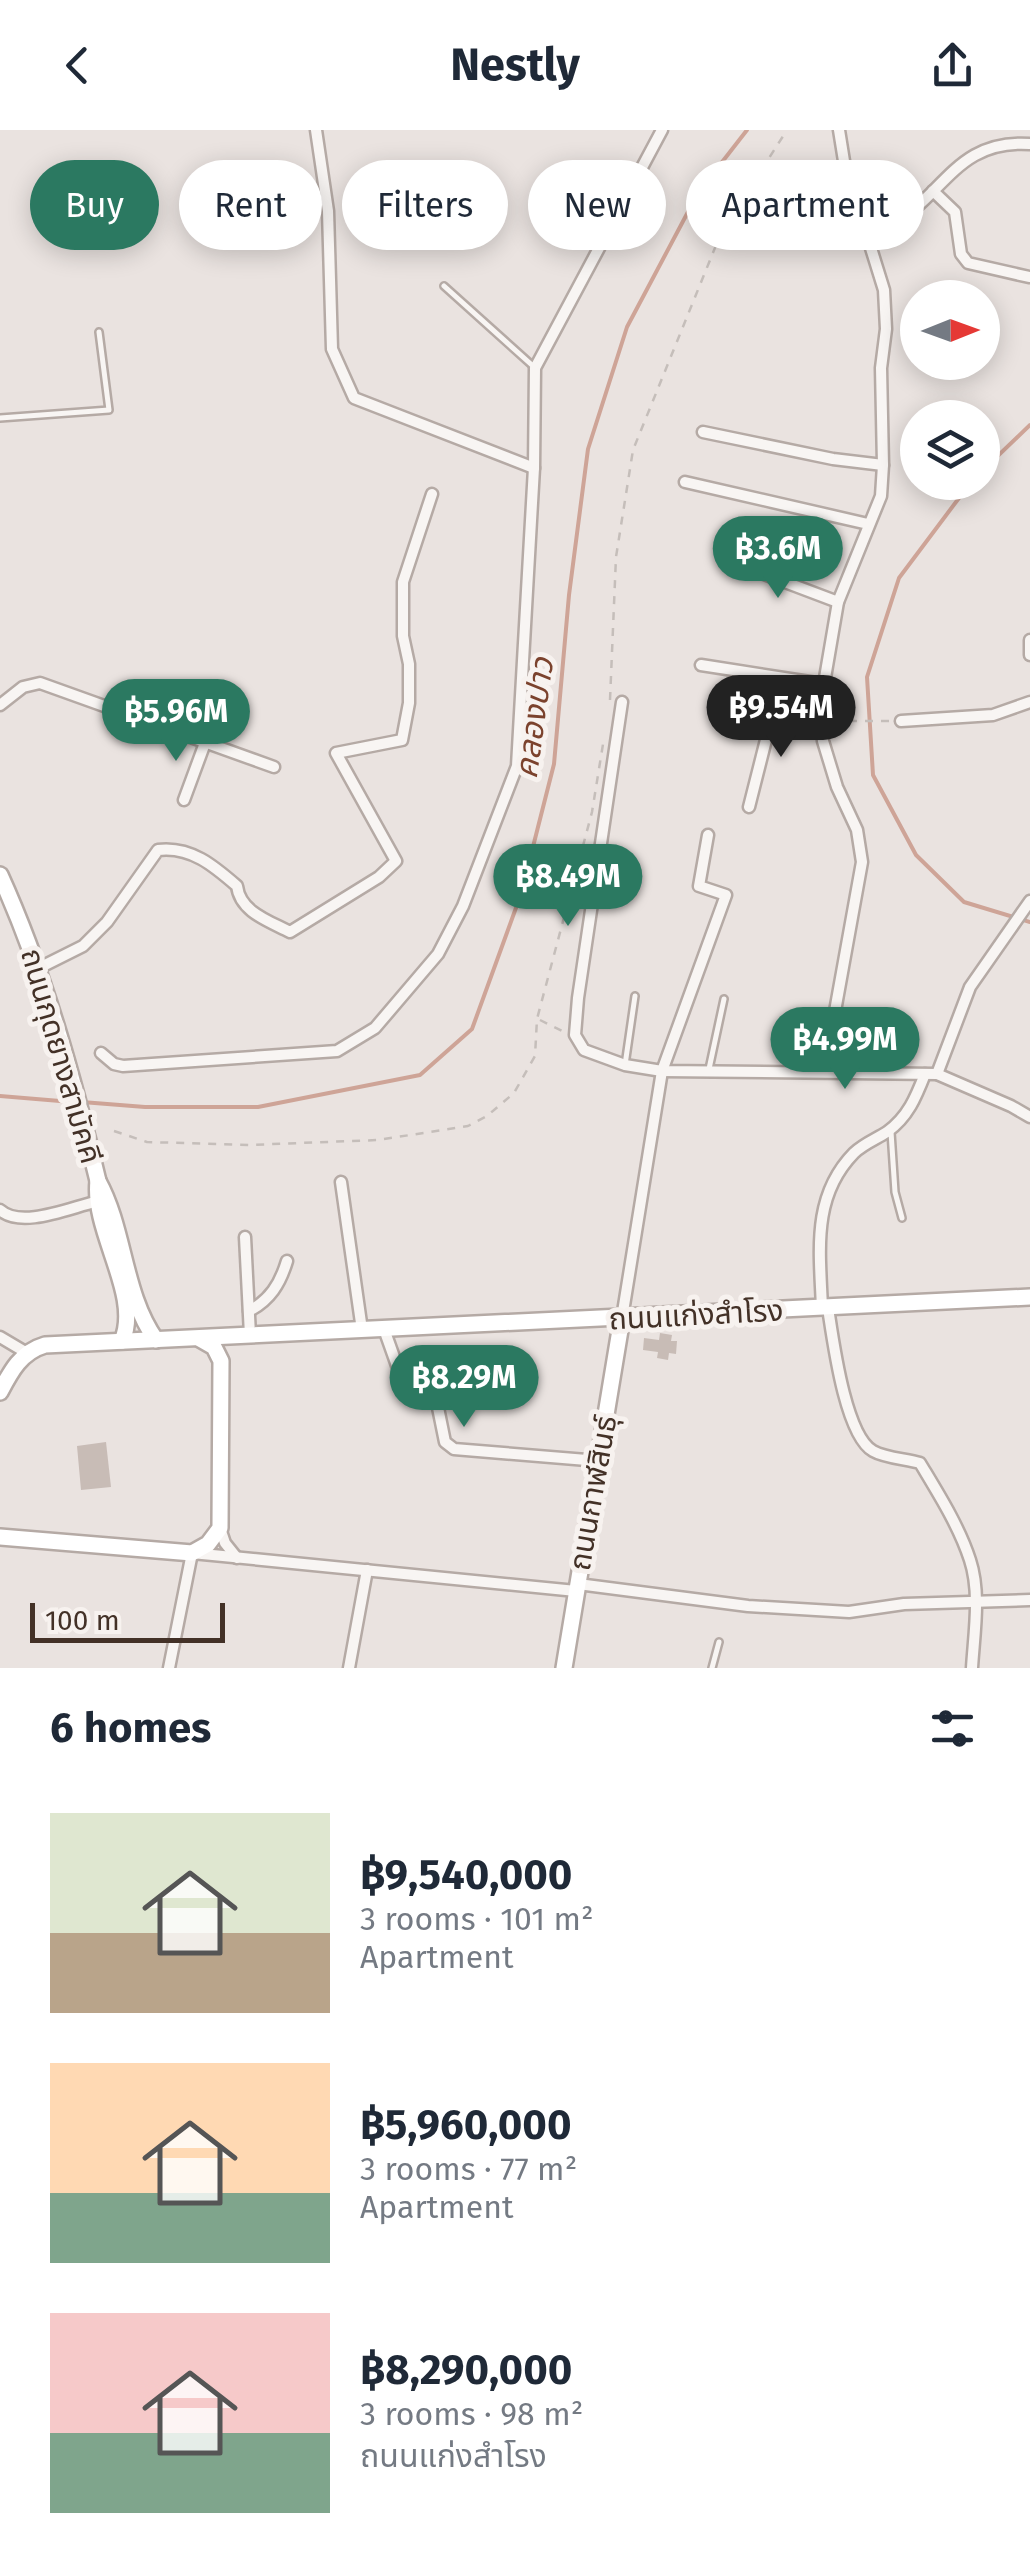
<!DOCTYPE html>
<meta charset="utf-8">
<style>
:root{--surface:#fff;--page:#f2f2f3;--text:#1f2937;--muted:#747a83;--accent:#2b7961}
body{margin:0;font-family:"Fira Sans","Noto Sans Thai",sans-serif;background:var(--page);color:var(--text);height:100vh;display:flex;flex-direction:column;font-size:38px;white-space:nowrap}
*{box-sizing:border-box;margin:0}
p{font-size:32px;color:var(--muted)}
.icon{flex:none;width:55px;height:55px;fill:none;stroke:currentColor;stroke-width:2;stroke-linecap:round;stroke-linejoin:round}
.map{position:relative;height:1538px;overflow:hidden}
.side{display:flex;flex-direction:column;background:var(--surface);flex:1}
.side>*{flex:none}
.hud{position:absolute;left:30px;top:30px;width:970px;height:90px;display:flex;gap:20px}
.needle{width:65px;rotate:89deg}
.controls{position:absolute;left:900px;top:150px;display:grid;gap:20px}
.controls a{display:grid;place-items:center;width:100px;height:100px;border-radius:50%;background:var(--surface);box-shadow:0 5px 25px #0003;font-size:50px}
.scale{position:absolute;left:30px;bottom:25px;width:195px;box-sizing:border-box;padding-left:10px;border:5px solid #433127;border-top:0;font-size:28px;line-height:35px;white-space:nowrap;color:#433127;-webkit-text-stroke:8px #f7f2ef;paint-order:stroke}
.price{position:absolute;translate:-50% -85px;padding:0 22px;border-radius:35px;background:var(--accent);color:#fff;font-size:32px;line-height:65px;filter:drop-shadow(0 2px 5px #0008)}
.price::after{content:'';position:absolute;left:50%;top:60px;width:30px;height:22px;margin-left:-15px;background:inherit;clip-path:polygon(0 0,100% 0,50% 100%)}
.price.on{background:#222;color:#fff}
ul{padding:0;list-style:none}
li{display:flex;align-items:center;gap:30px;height:250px;padding:0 50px}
li span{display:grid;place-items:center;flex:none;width:280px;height:200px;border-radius:0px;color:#555}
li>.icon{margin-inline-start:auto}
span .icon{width:120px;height:120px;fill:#fffc;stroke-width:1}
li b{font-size:42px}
h2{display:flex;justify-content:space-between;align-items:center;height:120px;padding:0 50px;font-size:42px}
.pill{padding:0 35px;border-radius:45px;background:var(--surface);box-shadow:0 5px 25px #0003;font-size:35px;line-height:90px}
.pill.on{background:var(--accent);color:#fff}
header{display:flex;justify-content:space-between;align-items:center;height:130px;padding:0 50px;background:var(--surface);font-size:45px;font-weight:700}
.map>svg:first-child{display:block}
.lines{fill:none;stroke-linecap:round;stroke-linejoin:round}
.stream{stroke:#cea497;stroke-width:4}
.building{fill:#c8bcb6}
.lane-casing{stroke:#b5aaa5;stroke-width:10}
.street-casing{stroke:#b5aaa5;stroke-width:15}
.secondary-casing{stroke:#b5aaa5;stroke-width:20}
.path{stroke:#c5beba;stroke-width:2.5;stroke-dasharray:8 8;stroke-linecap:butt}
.lane{stroke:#f8f5f3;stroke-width:5}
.street{stroke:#f8f5f3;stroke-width:10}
.secondary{stroke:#fff;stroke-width:15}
.labels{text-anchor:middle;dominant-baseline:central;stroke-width:10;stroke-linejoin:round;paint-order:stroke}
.street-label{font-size:30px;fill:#433127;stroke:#f7f2ef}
.water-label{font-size:32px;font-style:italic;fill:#7b422d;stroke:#f7f2ef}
</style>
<header><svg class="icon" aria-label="back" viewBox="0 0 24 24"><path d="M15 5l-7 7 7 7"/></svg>Nestly<svg class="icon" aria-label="share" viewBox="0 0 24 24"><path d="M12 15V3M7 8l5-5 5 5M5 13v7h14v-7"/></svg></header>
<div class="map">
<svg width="1030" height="1538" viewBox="0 0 1030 1538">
<rect width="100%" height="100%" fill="#eae3e0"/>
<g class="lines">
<g class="stream">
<path d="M982 341 1030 295"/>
<path d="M971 352 899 448 867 547 873 645 916 725 964 772 1030 792"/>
<path d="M0 966 72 972"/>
<path d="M82 972 145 977H258L420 945 472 899 521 764 554 634 569 465 588 319 627 197 698 63 747 0"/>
</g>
</g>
<g class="building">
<path d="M660 1203 672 1205 671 1211H677L676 1224 669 1223 668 1230 657 1228 658 1222 643 1220 644 1208 659 1210Z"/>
<path d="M106 1312 111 1357 81 1360 77 1316Z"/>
</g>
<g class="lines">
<defs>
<g id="lane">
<path d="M444 156 533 236"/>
<path d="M0 288 109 280 99 202"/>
<path d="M625 935 635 866"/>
<path d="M709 939 724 869"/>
<path d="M891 1002 895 1062 902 1088"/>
<path d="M712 1538 719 1512"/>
</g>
<g id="street">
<path d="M316 0 328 81 332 219 354 268 534 338"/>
<path d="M933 61 955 82 961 124 968 133 1029 147"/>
<path d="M867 105C877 102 888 99 897 93 946 59 961 9 1030 14"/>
<path d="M703 302 833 329 883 335"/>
<path d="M685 352 868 394"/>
<path d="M732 432 838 472"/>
<path d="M1030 510V525"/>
<path d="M701 535 823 554"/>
<path d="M622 572 578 868 575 905 584 920 625 935 662 941 937 944 1011 976 1030 987"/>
<path d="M0 575 23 557 40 553 274 637"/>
<path d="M901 591 993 585 1030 572"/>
<path d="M184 670 205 613"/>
<path d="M749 677 770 594 819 591"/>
<path d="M37 839 83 816 107 792 158 720C191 716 214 736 237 756 240 782 269 791 290 802L379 747 396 731 336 623 402 610 409 573V534L403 506V452L432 364"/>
<path d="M101 923 114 934 123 936 337 921 375 898 438 824 463 776 517 636 534 338 535 238 662 0"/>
<path d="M824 942 862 732 857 700 837 657 823 611 820 577 838 472 881 366 883 335 881 238 886 199 884 160 844 31 839 0"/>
<path d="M937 944 970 857 1030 771"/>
<path d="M341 1052 362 1200"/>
<path d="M0 1080C21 1099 69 1078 95 1072"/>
<path d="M245 1107 250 1205"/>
<path d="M828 1178C833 1210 845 1305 873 1321 885 1328 906 1329 920 1333 938 1363 959 1396 970 1430 981 1463 974 1504 972 1538"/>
<path d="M822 1179C820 1122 811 1067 854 1023 863 1014 876 1009 887 1002 908 987 916 967 925 944"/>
<path d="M249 1181C270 1170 280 1154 287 1131"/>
<path d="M622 1188 662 941 726 765 699 756 708 705"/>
<path d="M384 1199 400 1244 427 1249 433 1253 445 1312 454 1319 599 1331"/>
<path d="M0 1207 27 1223"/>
<path d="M220 1398 225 1413 237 1428"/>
<path d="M578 1454 748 1476 849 1482 904 1474 1030 1470"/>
<path d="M169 1538 192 1423 576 1461"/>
<path d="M349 1538 367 1440"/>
</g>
<g id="secondary">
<path d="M0 745C44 842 73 948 98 1051 125 1100 123 1164 156 1210"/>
<path d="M98 1051C92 1102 142 1165 122 1211"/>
<path d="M0 1262C11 1241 21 1222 45 1215L1030 1167"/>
<path d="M0 1407 192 1423 208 1414 220 1398 221 1231 214 1217 200 1209"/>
<path d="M564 1538 622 1188"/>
</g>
</defs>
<use href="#lane" class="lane-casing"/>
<use href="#street" class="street-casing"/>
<use href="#secondary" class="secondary-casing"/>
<g class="path">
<path d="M610 570 616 427 633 320 721 103 787 0"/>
<path d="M833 591H890"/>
<path d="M540 890 564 902"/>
<path d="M114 1001 147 1012 249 1015 378 1010 468 996 487 986 514 963 535 926 537 889 592 682 604 608"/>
</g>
<use href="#lane" class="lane"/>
<use href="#street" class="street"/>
<use href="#secondary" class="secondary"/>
</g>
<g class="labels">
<g class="street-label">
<text transform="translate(61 926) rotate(74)">ถนนกุดยางสามัคคี</text>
<text transform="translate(696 1185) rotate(-3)">ถนนแก่งสำโรง</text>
<text transform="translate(593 1363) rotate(-80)">ถนนกาฬสินธุ์</text>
</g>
<g class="water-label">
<text transform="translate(534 588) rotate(-82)">คลองปาว</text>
</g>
</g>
</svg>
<div class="controls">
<a><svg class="needle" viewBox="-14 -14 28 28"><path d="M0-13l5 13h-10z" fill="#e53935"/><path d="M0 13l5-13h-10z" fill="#747a83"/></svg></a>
<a><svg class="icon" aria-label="layers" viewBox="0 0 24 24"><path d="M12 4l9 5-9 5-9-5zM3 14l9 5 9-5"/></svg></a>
</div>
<div class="scale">100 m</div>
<b class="price" style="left:778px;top:471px">฿3.6M</b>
<b class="price on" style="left:781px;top:630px">฿9.54M</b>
<b class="price" style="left:176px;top:634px">฿5.96M</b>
<b class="price" style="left:568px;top:799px">฿8.49M</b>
<b class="price" style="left:845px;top:962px">฿4.99M</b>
<b class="price" style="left:464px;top:1300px">฿8.29M</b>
<div class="hud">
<a class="pill on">Buy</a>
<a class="pill">Rent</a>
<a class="pill">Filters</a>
<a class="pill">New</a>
<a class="pill">Apartment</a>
</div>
</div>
<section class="side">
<h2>6 homes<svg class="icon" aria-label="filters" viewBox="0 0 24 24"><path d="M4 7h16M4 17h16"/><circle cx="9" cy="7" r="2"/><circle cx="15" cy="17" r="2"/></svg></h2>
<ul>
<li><span style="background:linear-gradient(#dfe7d0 60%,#b9a48a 0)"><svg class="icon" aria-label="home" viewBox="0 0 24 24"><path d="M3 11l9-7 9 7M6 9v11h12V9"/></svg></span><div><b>฿9,540,000</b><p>3 rooms · 101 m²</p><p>Apartment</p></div></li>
<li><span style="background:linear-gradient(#ffd9b3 65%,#7fa58c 0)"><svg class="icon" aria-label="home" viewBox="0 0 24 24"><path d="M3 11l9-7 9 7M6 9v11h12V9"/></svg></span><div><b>฿5,960,000</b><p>3 rooms · 77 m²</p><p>Apartment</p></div></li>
<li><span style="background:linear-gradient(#f6c9c9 60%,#7fa58c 0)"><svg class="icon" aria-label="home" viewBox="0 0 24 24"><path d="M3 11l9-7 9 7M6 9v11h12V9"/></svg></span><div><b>฿8,290,000</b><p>3 rooms · 98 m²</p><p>ถนนแก่งสำโรง</p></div></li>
</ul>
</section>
